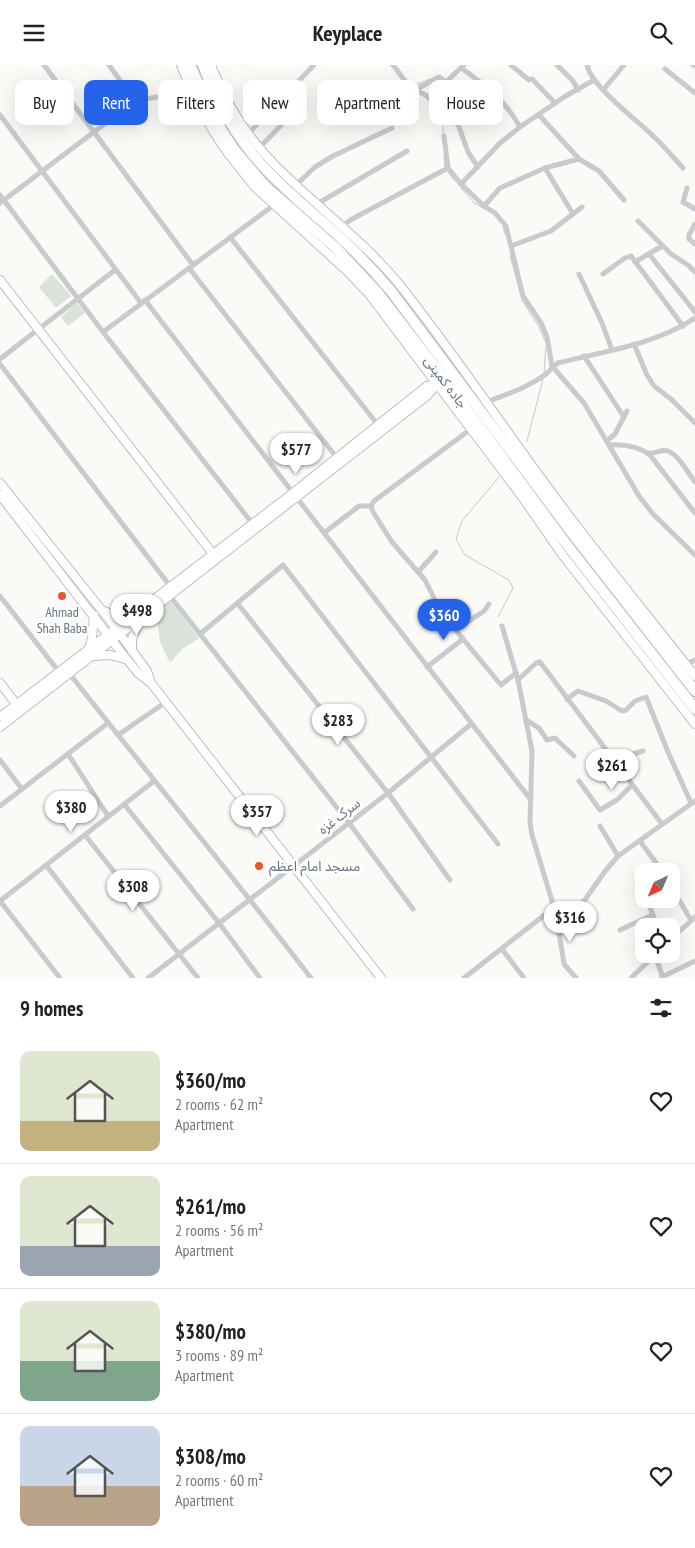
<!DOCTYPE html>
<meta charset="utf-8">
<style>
:root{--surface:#fff;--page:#f2f2f2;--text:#222;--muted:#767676;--line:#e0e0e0;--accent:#2563eb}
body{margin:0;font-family:"PT Sans Narrow","Noto Sans Arabic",sans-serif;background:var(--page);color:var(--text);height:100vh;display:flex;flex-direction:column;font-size:19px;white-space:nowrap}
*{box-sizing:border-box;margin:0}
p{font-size:16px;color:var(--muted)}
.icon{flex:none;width:28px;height:28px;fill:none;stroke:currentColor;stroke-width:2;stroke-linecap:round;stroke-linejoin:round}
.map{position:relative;height:913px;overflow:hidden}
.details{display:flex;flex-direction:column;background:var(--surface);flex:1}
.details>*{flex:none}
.top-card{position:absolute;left:15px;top:15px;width:665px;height:45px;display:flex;gap:10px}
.needle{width:32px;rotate:224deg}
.buttons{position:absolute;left:635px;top:798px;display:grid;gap:10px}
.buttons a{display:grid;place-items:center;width:45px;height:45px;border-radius:10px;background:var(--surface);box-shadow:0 5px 20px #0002;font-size:25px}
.price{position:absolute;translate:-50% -42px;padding:0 11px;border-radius:18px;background:#fff;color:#222;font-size:16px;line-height:32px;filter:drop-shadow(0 1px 2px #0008)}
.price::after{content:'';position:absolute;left:50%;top:30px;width:15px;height:11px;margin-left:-8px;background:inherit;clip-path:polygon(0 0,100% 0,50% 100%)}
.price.active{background:var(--accent);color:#fff}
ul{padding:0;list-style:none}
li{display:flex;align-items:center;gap:15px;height:125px;padding:0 20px}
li+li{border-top:1px solid var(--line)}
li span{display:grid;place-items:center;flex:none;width:140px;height:100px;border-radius:10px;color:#555}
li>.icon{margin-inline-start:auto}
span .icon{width:60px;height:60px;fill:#fffc;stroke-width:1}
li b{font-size:21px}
h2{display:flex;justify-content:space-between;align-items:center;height:60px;padding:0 20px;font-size:21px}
.chip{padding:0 18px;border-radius:10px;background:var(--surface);box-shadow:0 5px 20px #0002;font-size:18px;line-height:45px}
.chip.active{background:var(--accent);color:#fff}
header{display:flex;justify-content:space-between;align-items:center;height:65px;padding:0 20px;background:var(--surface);font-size:22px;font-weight:700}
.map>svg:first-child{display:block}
.green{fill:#dbe2d8}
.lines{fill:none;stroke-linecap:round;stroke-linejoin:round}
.stream{stroke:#c0cbcf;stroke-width:1}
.secondary-casing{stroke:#b9bfc3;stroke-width:10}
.highway-casing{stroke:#babdc0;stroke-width:12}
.street{stroke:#c7cbce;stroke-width:5}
.secondary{stroke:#fff;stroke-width:8}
.highway{stroke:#fff;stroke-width:10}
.poi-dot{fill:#e7572a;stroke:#fff;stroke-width:2}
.labels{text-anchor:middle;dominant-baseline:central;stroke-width:5;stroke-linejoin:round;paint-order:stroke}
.street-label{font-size:14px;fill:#647583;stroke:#fff}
.poi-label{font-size:14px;fill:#647583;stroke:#fff}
</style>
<header><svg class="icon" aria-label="menu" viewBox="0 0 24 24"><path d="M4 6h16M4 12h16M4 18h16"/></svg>Keyplace<svg class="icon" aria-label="search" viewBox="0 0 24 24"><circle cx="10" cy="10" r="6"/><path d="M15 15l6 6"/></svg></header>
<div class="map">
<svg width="695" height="913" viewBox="0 0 695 913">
<rect width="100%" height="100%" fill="#fafaf7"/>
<g class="green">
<path d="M52 209 71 231 56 243 39 222Z"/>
<path d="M77 238 85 248 68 261 61 252Z"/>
<path d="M169 534 199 573 182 584 170 598 160 577 156 545Z"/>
</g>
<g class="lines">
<g class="stream">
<path d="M409 17C416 22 422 17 430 14"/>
<path d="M445 48 450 35 456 28 453 22 448 18"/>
<path d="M443 70V61L446 52"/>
<path d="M444 89 445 102"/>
<path d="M447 106 455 116"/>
<path d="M461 123 474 138 488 146"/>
<path d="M503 161 505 169"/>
<path d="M510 190 522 235 539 262 545 276"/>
<path d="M544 308 546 282"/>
<path d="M527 376 543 314"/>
<path d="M498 552 513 523 509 515 465 490 456 474 462 456 499 412"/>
</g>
<defs>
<g id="secondary">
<path d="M181 0 196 37 215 69 227 87 254 121 348 207 369 229 523 433 561 488 695 659"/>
<path d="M211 0C225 36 246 71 274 99 314 140 362 174 399 219 461 297 515 381 576 460 615 511 656 561 695 611"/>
<path d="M0 215 213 489"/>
<path d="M0 418 116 563"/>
<path d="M0 430 121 587 138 608 151 618 381 913"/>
<path d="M102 545C112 550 121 551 132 550"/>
<path d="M120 569 147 606 151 618"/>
<path d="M89 583 92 574 94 550"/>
<path d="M132 586V574L139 556"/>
<path d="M93 591 110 590 125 594"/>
<path d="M0 618 16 639"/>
<path d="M0 652 293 428 427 321 435 320"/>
<path d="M0 662 383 365 428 330C433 325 435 320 440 315"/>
</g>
<g id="highway">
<path d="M190 0 215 55 233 83 264 120 336 183 378 228 446 316 564 476 695 644"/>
<path d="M203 0C216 35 235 70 260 98 285 126 314 149 341 173 359 190 375 207 391 226L572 468 695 626"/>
</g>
</defs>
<use href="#secondary" class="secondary-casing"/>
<use href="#highway" class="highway-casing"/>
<g class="street">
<path d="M44 0 193 200"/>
<path d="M109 0 135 36"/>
<path d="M393 0 409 21 427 31 443 49 452 50 487 21"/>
<path d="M511 0 529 15 532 14 555 38"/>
<path d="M557 0 573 16 578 25"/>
<path d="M587 0C591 21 637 55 653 71 664 81 673 92 683 103"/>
<path d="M693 0 695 1"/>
<path d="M461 3C487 21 504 34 520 62"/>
<path d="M665 4 695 28"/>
<path d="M417 24 437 13 439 12 446 17 464 0"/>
<path d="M604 24 624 0"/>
<path d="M0 50 141 238"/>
<path d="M452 50 459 62 468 87 478 102"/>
<path d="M539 50 579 94"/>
<path d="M248 69 314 0"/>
<path d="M444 71 448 103 461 119 484 141 495 148 506 161 523 231 541 258 547 272 552 301 584 338 639 431 653 449 695 490"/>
<path d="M259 83 292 49"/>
<path d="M545 103 573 149"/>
<path d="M461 119 500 78 520 62 564 32 594 15"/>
<path d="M296 120 315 102 333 91 392 63"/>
<path d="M687 123 683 137 695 144"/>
<path d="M0 130 103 267 252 458"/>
<path d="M0 138 135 36 168 30 190 24"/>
<path d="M317 139 407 86"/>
<path d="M484 141 500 123 545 103 579 94 599 106 624 135"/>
<path d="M638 156 671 189 688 200 695 207"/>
<path d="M695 159 689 170V174L695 179"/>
<path d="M342 161 352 154 448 103"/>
<path d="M230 172 378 360"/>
<path d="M511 181 551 166 582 142"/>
<path d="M649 189 695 247"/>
<path d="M635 197 662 181"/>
<path d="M189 203 337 393"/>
<path d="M579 209 602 258 612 285"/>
<path d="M603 209 625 193 631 191 683 261"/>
<path d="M145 235 293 428"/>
<path d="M103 267 274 140"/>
<path d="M634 279 647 310 654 321 671 334 695 358"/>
<path d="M584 291 624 352"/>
<path d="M0 294 115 205"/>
<path d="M0 299 170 521"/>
<path d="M487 337C507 329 529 322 546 309 550 306 553 301 558 298 605 286 654 280 695 253"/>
<path d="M607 376 615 369 627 346"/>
<path d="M609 380C624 379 638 381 650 390L695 448"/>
<path d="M648 388C655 389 661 384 668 386 679 390 688 408 695 417"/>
<path d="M297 433 531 735"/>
<path d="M371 441 373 447 392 477 425 515 440 545 463 574"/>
<path d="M371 441 374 436 471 364"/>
<path d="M324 468 359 441H371"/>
<path d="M418 507 436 487"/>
<path d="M0 531 59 607"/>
<path d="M170 531 349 758 413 844"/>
<path d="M238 539 388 728 450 815"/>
<path d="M502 561 518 615 532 686 530 758 532 770 556 849 564 899 576 913"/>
<path d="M456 565 484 546 489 539"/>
<path d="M200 569 283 500 498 779"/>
<path d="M686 599 695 595"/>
<path d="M427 602 463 574 501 620 516 608"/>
<path d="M69 608C149 710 232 810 311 913"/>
<path d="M518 615 536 598 540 597 662 759"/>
<path d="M567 634 578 626 606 636 622 646 626 645 635 636 646 632 668 687 691 738"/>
<path d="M526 655 539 663 547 675 555 673 574 691"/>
<path d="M118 670 166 637"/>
<path d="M68 689 108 751"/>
<path d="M0 695 22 724"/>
<path d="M614 695 643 686"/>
<path d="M579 716 600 745 617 735 632 720"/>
<path d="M124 739 219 858 260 913"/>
<path d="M0 741 108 658"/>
<path d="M600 761 618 791"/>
<path d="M85 770 198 913"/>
<path d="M640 776 662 806"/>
<path d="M46 800 133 913"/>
<path d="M671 822 691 855"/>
<path d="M0 836 154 716"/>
<path d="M0 836 60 913"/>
<path d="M648 837 657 861"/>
<path d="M620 865 652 850"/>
<path d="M671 874 695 852"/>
<path d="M502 884 524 913"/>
<path d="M655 890 663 913"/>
<path d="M662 912 695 896"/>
<path d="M148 913 388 728 471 659"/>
<path d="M464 913 547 848 556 849 576 841 584 836 606 805 618 791 695 736"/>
<path d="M631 913 656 889"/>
</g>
<use href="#secondary" class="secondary"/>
<use href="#highway" class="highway"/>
</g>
<g class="poi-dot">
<circle cx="62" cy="531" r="5"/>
<circle cx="259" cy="801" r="5"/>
</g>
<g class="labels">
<g class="street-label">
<text transform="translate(446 317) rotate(53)">جاده کمپنی</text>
<text transform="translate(339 751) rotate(-38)">سرک غزه</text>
</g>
<g class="poi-label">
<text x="62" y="547">Ahmad<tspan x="62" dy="16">Shah Baba</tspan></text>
<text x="269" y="801" text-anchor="start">مسجد امام اعظم</text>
</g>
</g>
</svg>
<div class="buttons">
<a><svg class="needle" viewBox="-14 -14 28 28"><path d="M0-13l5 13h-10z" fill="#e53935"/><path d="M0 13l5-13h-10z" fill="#767676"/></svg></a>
<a><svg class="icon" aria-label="locate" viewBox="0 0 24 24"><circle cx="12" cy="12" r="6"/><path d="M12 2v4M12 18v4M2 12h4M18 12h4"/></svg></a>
</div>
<b class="price" style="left:296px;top:410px">$577</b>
<b class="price" style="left:137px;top:571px">$498</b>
<b class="price active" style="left:444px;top:576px">$360</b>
<b class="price" style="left:338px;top:681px">$283</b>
<b class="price" style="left:612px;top:726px">$261</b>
<b class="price" style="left:71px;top:768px">$380</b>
<b class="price" style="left:257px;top:772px">$357</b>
<b class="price" style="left:133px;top:847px">$308</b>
<b class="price" style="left:570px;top:878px">$316</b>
<div class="top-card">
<a class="chip">Buy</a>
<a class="chip active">Rent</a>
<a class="chip">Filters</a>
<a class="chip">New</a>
<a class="chip">Apartment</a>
<a class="chip">House</a>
</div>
</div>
<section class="details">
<h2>9 homes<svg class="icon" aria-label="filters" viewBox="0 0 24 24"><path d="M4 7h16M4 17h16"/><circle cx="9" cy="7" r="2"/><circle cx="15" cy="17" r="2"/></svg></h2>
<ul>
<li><span style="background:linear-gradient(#dfe7d0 70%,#c2b280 0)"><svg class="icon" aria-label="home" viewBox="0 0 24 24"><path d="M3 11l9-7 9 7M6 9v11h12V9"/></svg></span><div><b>$360/mo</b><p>2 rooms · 62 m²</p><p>Apartment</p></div><svg class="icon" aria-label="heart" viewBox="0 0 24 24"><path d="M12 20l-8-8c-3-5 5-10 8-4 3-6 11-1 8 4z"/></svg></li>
<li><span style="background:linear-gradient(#dfe7d0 70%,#9aa5b1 0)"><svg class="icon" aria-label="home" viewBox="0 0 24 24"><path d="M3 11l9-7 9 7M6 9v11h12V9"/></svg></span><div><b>$261/mo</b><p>2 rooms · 56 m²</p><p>Apartment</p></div><svg class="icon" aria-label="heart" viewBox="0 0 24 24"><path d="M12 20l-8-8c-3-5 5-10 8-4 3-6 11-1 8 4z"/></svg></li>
<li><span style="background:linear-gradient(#dfe7d0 60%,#7fa58c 0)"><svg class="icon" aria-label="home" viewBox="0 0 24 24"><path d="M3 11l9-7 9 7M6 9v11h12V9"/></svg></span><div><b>$380/mo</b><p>3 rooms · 89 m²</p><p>Apartment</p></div><svg class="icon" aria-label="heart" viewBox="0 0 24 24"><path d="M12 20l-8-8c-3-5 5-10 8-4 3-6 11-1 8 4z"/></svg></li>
<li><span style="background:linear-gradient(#c9d6e8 60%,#b9a48a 0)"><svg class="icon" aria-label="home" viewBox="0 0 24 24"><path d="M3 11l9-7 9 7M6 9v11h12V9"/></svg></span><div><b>$308/mo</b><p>2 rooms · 60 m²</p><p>Apartment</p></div><svg class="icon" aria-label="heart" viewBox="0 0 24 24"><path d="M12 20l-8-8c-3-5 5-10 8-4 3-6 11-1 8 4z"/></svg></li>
</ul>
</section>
